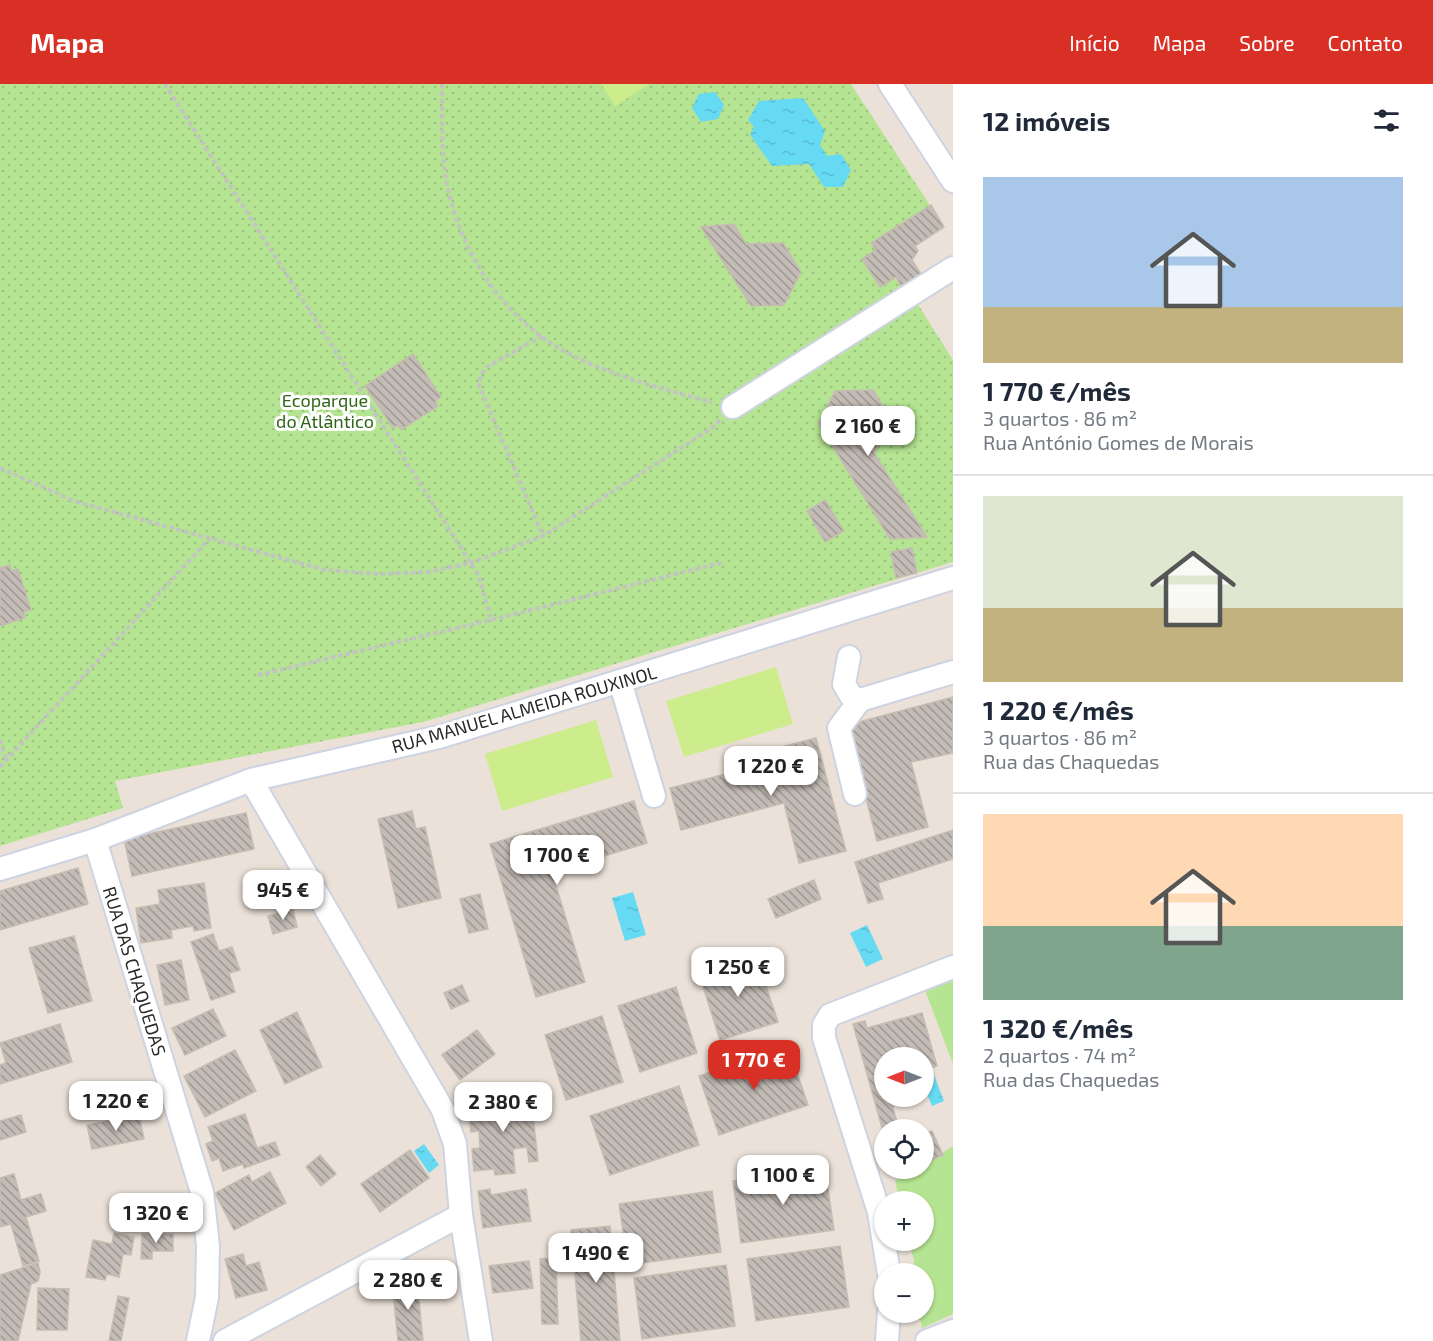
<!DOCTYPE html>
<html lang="pt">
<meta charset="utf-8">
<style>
:root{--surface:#fff;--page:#f6f6f7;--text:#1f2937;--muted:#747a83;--line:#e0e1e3;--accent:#d93025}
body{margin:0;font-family:"Exo 2",sans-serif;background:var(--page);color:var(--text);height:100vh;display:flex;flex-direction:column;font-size:22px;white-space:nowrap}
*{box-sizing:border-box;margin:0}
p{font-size:20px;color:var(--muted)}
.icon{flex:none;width:33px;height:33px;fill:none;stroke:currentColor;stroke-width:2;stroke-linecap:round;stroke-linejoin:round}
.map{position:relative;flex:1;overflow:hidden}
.drawer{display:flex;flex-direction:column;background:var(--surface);width:480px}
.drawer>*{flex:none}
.needle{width:39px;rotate:270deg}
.controls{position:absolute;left:874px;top:963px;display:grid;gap:12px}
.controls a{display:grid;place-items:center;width:60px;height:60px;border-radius:50%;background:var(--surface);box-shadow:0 2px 4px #0004;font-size:30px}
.price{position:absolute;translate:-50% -51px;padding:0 14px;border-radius:12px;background:#fff;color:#222;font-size:20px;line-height:39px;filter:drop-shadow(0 2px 3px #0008)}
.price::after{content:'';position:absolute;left:50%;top:36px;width:18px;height:14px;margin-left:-9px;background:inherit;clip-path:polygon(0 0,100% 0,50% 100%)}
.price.selected{background:var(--accent);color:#fff}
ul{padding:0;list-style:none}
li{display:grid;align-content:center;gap:12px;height:318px;padding:0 30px}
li+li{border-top:2px solid var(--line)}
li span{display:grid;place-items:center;height:186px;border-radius:0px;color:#555}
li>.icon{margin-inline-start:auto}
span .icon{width:108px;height:108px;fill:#fffc;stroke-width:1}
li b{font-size:26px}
h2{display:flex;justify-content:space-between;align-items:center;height:72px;padding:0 30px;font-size:26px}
header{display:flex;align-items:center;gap:36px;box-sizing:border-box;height:84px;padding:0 30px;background:var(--accent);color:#fff}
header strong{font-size:28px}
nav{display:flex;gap:33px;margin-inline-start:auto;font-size:21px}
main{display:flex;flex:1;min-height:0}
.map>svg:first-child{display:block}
.grass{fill:#b5e592}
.park{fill:url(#park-dots)}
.pitch{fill:#cded8d}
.water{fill:url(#water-ripples)}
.building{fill:url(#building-back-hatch);stroke:#c6bdb2;stroke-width:1.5}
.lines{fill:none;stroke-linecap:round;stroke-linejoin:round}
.minor-casing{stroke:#ced3e2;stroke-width:26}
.path{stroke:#c3c3c3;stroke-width:4;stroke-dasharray:4.5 3;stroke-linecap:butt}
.minor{stroke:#fff;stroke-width:22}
.labels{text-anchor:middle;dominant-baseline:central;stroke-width:6;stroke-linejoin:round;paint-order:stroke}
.park-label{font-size:18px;fill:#2e6616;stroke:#fff}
.street-label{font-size:18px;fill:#282828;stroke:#fff}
</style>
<header>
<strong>Mapa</strong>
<nav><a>Início</a><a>Mapa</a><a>Sobre</a><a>Contato</a></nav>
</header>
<main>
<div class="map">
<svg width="953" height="1257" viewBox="0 0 953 1257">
<defs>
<pattern id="park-dots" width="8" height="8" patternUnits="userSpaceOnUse" patternTransform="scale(1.5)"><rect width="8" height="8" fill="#b5e592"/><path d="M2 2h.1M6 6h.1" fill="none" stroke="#9cc47e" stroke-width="1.8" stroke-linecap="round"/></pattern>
<pattern id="water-ripples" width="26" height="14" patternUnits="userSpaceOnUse" patternTransform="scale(1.5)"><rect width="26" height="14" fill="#66daf3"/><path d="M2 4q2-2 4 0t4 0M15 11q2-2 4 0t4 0" fill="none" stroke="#58bbd0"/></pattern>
<pattern id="building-back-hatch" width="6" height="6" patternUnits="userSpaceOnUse" patternTransform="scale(1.5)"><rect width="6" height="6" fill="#c3bbb5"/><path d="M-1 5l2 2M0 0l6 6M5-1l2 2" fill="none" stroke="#9e9893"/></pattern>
</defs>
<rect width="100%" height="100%" fill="#ebe1d8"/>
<g class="grass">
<path d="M953 895V980L925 906Z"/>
<path d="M953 1062V1230L922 1244 921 1237 914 1232V1229L924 1228V1190L914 1189V1177L909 1157 924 1156V1118L900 1117 895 1097 916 1085 924 1084V1080Z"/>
</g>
<path class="park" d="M0 0H851L944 143 915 161 918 167 912 176 921 190 905 200 953 276V478L423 638 115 697 123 724 0 762Z"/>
<g class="pitch">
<path d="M601 0H649L615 22Z"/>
<path d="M776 583 793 640 684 673 666 617Z"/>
<path d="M596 636 613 693 502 727 485 670Z"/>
</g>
<g class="water">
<path d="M715 8 724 21 718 35 701 38 692 24 699 10Z"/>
<path d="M803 14 825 47 820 61 827 72 841 70 851 86 843 103H824L809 80 772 82 750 51 754 43 748 36 759 17Z"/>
<path d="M633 808 646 851 625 857 612 814Z"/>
<path d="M867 841 883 875 866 883 850 849Z"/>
<path d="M934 991 944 1017 932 1022 924 1002V994Z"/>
<path d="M424 1060 439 1081 429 1089 414 1067Z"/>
</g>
<g class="building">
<path d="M931 121 944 143 915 162 918 167 912 176 921 190 901 202 896 193 880 203 862 175 876 166 871 159Z"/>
<path d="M734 140 746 160 783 159 801 188 784 221 751 222 701 143Z"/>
<path d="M413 270 441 313 435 317 438 322 401 346 398 341 393 344 365 302Z"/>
<path d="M873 306 892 337 874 369 927 453 890 455 819 340 835 307Z"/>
<path d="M825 416 844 447 825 458 807 427Z"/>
<path d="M912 464 917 489 896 494 891 468Z"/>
<path d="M10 481 11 487 18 485 31 526 24 528 25 534 0 542V484Z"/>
<path d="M953 613V669L911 678 928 743 877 757 847 641Z"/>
<path d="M816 654 846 767 799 779 784 719 681 746 670 704 738 687 735 675Z"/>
<path d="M634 717 647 759 552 788 585 898 536 913 490 760Z"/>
<path d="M412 727 416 745 425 743 441 814 398 824 378 735Z"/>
<path d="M246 729 254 765 132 792 124 755Z"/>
<path d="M953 746V775L878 799 883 815 868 819 855 778Z"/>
<path d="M78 784 88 820 0 846V807Z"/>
<path d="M814 796 821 815 776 834 768 815Z"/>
<path d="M204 799 211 844 194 847 193 842 171 846 172 854 141 859 136 824 160 820 158 806Z"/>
<path d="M480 810 488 845 469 849 460 815Z"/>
<path d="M293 825 297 843 273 850 268 832Z"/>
<path d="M213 850 219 867 232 863 240 886 229 889 235 908 211 916 191 858Z"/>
<path d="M74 852 92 917 48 929 29 864Z"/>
<path d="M756 872 778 938 720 956 699 890Z"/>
<path d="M181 876 189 916 165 921 157 881Z"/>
<path d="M462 901 469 917 451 925 444 909Z"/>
<path d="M676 903 697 969 640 988 618 922Z"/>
<path d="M213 925 226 952 185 971 172 944Z"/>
<path d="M297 928 322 983 285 1000 260 946Z"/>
<path d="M922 929 937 982 924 986V974H885V1012H890L899 1046H885L884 1051 853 940 865 937 867 944Z"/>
<path d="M602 932 623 998 566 1016 545 951Z"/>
<path d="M60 940 72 978 0 1000V981L6 979 0 959Z"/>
<path d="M477 946 495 970 460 996 442 971Z"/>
<path d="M788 962 808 1021 719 1051 699 992Z"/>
<path d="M235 966 256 1007 205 1033 184 992Z"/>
<path d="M679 1002 699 1061 610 1091 590 1032Z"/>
<path d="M531 1013 538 1077 529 1078 527 1063 513 1065 515 1089 495 1091 494 1085 474 1087 472 1065 480 1064 479 1047 471 1048 468 1020Z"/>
<path d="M245 1030 257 1064 275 1058 280 1071 244 1084 243 1080 223 1087 219 1074 212 1077 206 1060 213 1057 208 1043Z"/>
<path d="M21 1031 26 1048 0 1056V1037Z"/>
<path d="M139 1031 144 1055 92 1065 87 1041Z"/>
<path d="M932 1047 943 1071 924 1079V1050Z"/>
<path d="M410 1066 429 1094 380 1128 361 1100Z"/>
<path d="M320 1071 336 1090 321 1102 306 1083Z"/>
<path d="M825 1084 834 1146 741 1159 733 1097Z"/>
<path d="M270 1088 286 1119 234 1146 215 1109 249 1091 252 1098Z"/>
<path d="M14 1090 21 1116 41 1110 46 1127 26 1133 39 1177 23 1182 11 1140 0 1143V1094Z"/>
<path d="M490 1105 491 1111 526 1105 531 1137 483 1144 478 1107Z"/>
<path d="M712 1107 721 1168 628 1181 619 1120Z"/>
<path d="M610 1142 620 1257H581L571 1146Z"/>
<path d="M114 1149 134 1153 131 1171 123 1170 119 1193 107 1190 105 1196 86 1193 93 1156 112 1160Z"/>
<path d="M142 1150H173V1167H152V1175H141Z"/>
<path d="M840 1162 849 1223 756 1237 747 1175Z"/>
<path d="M243 1170 246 1182 259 1178 267 1206 236 1214 225 1175Z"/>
<path d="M556 1174 558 1240H542L540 1175Z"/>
<path d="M529 1177 533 1204 493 1209 489 1182Z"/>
<path d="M38 1179 40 1188 38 1197 31 1200 18 1257H0V1191Z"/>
<path d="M726 1181 735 1242 642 1255 634 1194Z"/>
<path d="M417 1196 423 1257H398L392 1198Z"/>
<path d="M38 1204 69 1205 67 1246H37Z"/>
<path d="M118 1212 129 1214 121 1257H109Z"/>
</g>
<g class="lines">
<defs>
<g id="minor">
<path d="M890 0 953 97"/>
<path d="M733 323 953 184"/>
<path d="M849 573 844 600 851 612 860 616 953 588"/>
<path d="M620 597 654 712"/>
<path d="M251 696 443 1026 455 1060 461 1131 481 1257"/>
<path d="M855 710 839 644 860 616"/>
<path d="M95 756 202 1108 208 1162 207 1213 198 1257"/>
<path d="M0 785 95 756 251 696 439 653 953 494"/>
<path d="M889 1190 879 1128 824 954V941L830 931 953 883"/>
<path d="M225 1257 461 1131"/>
<path d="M887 1257 889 1228"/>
<path d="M927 1257 953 1247"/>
</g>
</defs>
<use href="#minor" class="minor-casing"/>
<g class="path">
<path d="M165 0 479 492 491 536"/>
<path d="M442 0C443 34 440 72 448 105 462 169 501 229 557 263 598 288 665 306 712 318"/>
<path d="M542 252 485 284 478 299 543 452"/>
<path d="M0 384 74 417 325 486 379 490 428 488 470 479 543 452 712 344 720 336"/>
<path d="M258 591 491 536 724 478"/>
<path d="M0 656 6 675"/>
<path d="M0 683 210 454"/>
</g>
<use href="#minor" class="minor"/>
</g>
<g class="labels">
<g class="park-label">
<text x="325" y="316">Ecoparque<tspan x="325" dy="21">do Atlântico</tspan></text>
</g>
<g class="street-label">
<text transform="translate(524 625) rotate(-16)">RUA MANUEL ALMEIDA ROUXINOL</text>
<text transform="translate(135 887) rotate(73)">RUA DAS CHAQUEDAS</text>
</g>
</g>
</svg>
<div class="controls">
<a><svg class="needle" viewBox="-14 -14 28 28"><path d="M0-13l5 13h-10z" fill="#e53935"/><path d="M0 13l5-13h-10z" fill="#747a83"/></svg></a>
<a><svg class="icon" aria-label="locate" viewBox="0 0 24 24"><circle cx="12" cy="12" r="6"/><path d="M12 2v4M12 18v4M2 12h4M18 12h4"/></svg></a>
<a>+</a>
<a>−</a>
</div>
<b class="price" style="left:868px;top:373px">2 160 €</b>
<b class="price" style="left:771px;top:713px">1 220 €</b>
<b class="price" style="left:557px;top:802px">1 700 €</b>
<b class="price" style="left:283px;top:837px">945 €</b>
<b class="price" style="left:738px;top:914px">1 250 €</b>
<b class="price selected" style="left:754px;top:1007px">1 770 €</b>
<b class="price" style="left:116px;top:1048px">1 220 €</b>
<b class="price" style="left:503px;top:1049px">2 380 €</b>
<b class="price" style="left:783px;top:1122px">1 100 €</b>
<b class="price" style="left:156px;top:1160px">1 320 €</b>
<b class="price" style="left:596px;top:1200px">1 490 €</b>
<b class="price" style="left:408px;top:1227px">2 280 €</b>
</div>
<section class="drawer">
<h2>12 imóveis<svg class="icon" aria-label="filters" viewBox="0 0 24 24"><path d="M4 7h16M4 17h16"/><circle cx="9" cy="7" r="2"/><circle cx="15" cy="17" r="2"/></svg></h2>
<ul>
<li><span style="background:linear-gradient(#a9c7e8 70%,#c2b280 0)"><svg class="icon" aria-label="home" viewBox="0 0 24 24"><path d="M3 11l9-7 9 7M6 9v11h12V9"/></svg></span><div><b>1 770 €/mês</b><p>3 quartos · 86 m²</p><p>Rua António Gomes de Morais</p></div></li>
<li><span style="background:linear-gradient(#dfe7d0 60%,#c2b280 0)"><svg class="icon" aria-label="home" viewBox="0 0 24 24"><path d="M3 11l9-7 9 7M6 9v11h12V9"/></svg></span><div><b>1 220 €/mês</b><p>3 quartos · 86 m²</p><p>Rua das Chaquedas</p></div></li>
<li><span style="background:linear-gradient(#ffd9b3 60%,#7fa58c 0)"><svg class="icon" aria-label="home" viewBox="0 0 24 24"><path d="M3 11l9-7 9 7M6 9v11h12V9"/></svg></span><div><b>1 320 €/mês</b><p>2 quartos · 74 m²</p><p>Rua das Chaquedas</p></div></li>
</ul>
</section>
</main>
